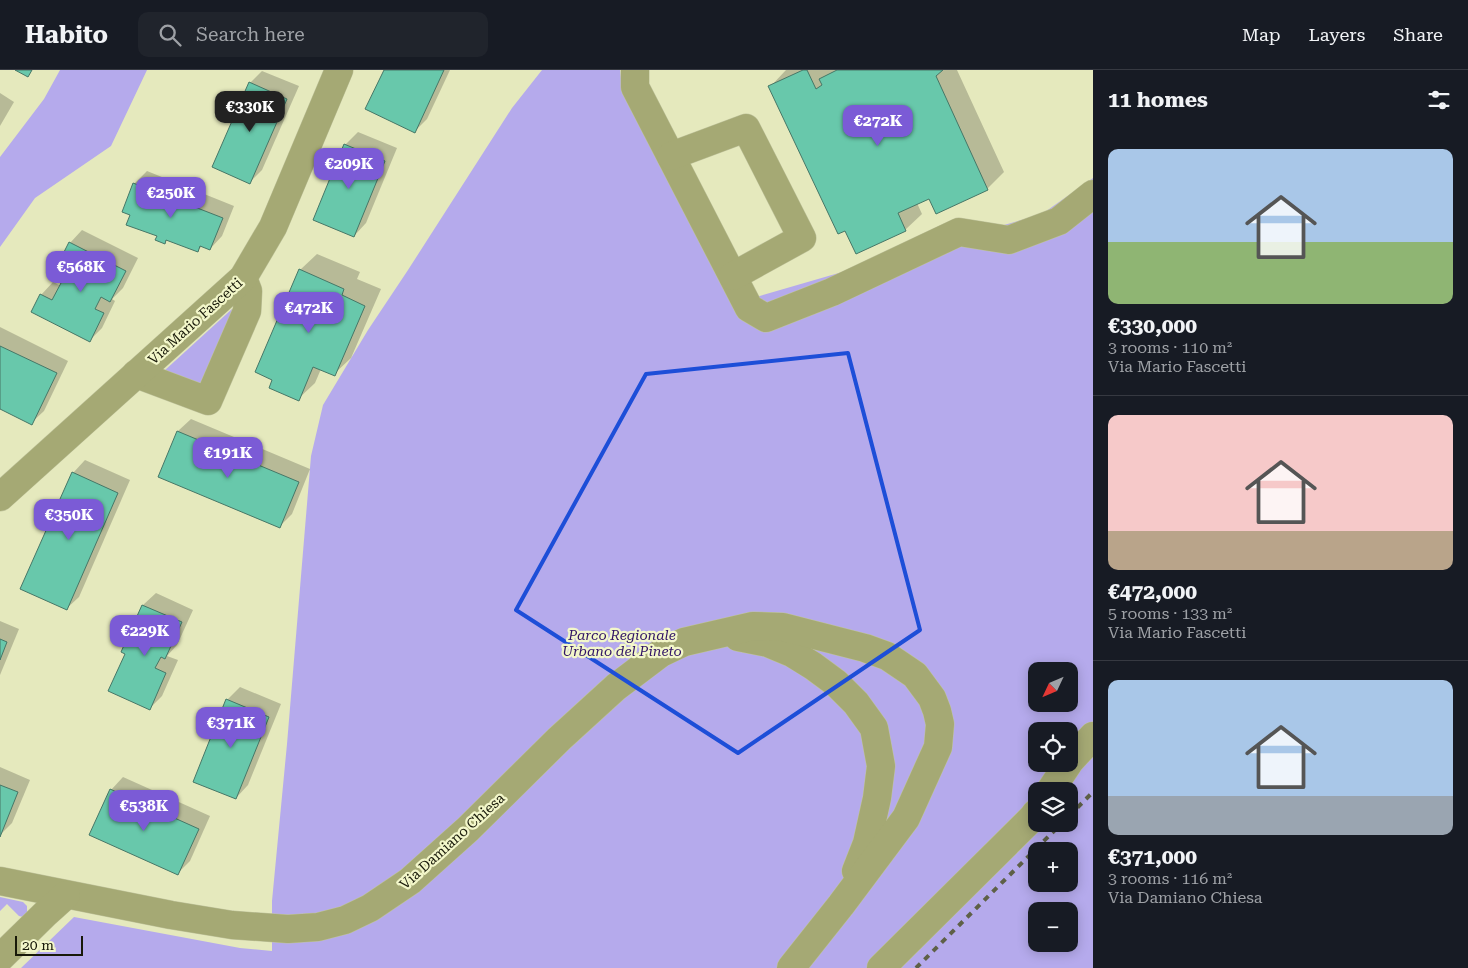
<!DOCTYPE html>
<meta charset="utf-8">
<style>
:root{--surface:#171b24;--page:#20242c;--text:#f1f3f6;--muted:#9ea1a6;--line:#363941;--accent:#7b5bd6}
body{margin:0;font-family:"Roboto Serif",serif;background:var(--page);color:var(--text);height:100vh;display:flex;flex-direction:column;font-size:19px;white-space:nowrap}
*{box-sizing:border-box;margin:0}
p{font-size:16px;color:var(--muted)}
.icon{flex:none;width:28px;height:28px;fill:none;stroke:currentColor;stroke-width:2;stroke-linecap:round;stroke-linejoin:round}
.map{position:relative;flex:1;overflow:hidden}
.side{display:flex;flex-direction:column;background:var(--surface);width:375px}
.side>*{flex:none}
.needle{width:32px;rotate:226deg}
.controls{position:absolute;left:1028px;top:592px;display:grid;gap:10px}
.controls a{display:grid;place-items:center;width:50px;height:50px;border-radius:10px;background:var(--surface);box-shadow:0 2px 12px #0003;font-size:25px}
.scale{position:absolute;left:15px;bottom:12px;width:68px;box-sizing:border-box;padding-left:5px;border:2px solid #181909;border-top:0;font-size:14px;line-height:18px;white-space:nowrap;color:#181909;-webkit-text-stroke:4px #f3f7ca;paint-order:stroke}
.price{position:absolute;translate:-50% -42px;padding:0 11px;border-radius:10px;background:var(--accent);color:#fff;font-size:16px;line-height:32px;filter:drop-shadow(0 1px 2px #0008)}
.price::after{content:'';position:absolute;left:50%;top:30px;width:15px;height:11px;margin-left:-8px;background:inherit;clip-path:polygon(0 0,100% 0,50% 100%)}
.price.current{background:#222;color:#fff}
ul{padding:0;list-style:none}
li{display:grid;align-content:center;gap:10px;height:265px;padding:0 15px}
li+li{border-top:1px solid var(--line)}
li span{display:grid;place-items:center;height:155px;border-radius:10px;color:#555}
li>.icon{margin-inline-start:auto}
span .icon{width:90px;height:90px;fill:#fffc;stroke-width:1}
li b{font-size:21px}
h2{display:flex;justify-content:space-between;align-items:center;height:60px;padding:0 15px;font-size:21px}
header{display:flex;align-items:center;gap:30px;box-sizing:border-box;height:70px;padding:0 25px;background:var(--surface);border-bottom:1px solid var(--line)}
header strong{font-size:24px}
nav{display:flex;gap:28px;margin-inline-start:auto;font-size:18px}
.search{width:350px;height:45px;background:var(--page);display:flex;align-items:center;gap:12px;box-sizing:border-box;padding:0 18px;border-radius:10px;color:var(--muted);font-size:19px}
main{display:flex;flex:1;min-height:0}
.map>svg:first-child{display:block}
.green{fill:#b5aaec;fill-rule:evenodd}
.shadow{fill:#0003}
.building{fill:#68c8ab;stroke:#467767}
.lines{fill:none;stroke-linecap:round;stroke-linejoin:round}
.minor-casing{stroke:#c0c49d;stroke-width:29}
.minor{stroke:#a5a974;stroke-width:28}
.rail{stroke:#5e6047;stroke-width:4;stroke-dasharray:6 6;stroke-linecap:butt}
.marked{fill:none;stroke:#1d4ed8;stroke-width:4;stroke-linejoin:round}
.labels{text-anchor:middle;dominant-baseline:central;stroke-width:4.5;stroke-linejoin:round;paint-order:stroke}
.street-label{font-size:14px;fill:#181909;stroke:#f3f7ca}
.park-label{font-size:14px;font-style:italic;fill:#301365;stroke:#f3f7ca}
</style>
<header>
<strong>Habito</strong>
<div class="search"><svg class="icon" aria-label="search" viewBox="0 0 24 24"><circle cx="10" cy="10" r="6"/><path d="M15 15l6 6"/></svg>Search here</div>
<nav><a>Map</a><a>Layers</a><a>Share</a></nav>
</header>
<main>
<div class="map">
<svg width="1093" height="898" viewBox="0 0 1093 898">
<rect width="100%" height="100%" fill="#e5e9bd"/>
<g class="green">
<path d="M60 0H147L111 76 35 128 0 177V87L44 29Z"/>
<path d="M542 0H620L621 8 732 234 1042 144 1093 108V898H21L74 847 240 878 272 881V831L287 674 311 386 323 335 368 260 408 200 512 38ZM1036 601H1069V634H1036ZM1036 661H1069V694H1036ZM1036 721H1069V754H1036ZM1036 781H1069V814H1036ZM1036 841H1069V874H1036Z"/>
<path d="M232 239 235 241 204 317 164 301Z"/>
<path d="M0 827 23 832 27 836V843L23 847 19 846 7 834 0 841Z"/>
</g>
<g class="shadow">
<path d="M385 0H450L427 49 415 61Z"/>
<path d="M786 0H957L1004 102 988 118 937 142 930 127 917 133 922 144 905 160 770 17Z"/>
<path d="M262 1 299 16 262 100 250 112V13Z"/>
<path d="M0 23 14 32 0 56Z"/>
<path d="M358 62 397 78 366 153 354 166 345 75Z"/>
<path d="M147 101 234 136 222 166 210 179 202 176 197 181 168 169 165 172 132 144 134 114Z"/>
<path d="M82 160 138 188 123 218 112 229 115 231 102 258 89 271 41 225 53 212 61 216 72 195 70 173Z"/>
<path d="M317 184 360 202 357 209 381 219 351 288 334 304 321 299 315 313 298 329 300 200Z"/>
<path d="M0 257 68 291 44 341 31 353 0 338Z"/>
<path d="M191 349 310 399 292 444 279 457 159 406 178 361Z"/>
<path d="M85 390 130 410 79 527 66 539 73 403Z"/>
<path d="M156 523 193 540 177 575 167 586 178 590 162 626 150 638 127 583 122 581 143 535Z"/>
<path d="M0 551 19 559 0 605Z"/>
<path d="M240 617 281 634 248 715 236 728 227 630Z"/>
<path d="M0 697 30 710 12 753 0 765Z"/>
<path d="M123 707 210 746 190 791 177 804 111 720Z"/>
</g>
<g class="building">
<path d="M15 0H32L28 7Z"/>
<path d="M384 0H444L415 63 365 39Z"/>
<path d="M803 0H807L816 19 822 15 819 9 837 0H943L936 6 988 120 936 144 929 129 898 143 906 161 856 184 845 161 838 164 768 16Z"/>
<path d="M249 12 287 29 250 114 212 97Z"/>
<path d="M344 74 385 91 354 167 313 150Z"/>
<path d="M133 113 223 148 210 180 200 176 198 182 166 170 165 174 155 170 157 166 126 155 130 145 122 142Z"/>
<path d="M69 172 126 201 110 232 101 227 95 239 104 243 90 272 31 242 40 224 52 230 70 196 60 190Z"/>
<path d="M299 199 344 219 342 225 365 236 335 306 313 297 299 331 269 318 272 310 255 302Z"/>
<path d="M0 276 57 303 32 355 0 339Z"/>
<path d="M177 361 299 412 280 458 158 407Z"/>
<path d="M72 402 118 423 67 540 20 519Z"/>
<path d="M142 535 182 552 165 589 161 587 155 598 166 603 150 640 108 621 125 584 121 582Z"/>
<path d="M0 569 7 572 0 590Z"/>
<path d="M226 629 269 647 236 729 193 712Z"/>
<path d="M0 715 18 722 0 767Z"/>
<path d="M110 719 199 759 178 805 89 765Z"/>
</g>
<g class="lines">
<defs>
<g id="minor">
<path d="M635 0V17L749 238 766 248 832 222 959 162 1009 170 1059 151 1093 124"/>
<path d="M671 86 746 58 802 168 733 206"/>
<path d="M136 304 208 331 247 241 248 221 243 208"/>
<path d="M0 427 243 208 273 157 339 0"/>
<path d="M738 567 768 573 792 583 813 596 836 613 856 633 874 658 881 696 877 728 867 773 856 801"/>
<path d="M1069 692 1093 666"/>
<path d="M1050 721 1068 694"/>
<path d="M0 811 171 845 232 855 288 859 318 857 345 850 370 838 410 811 468 759 559 669 616 617 661 583 684 572 753 556 783 557 865 578 887 586 915 605 932 628 937 641 940 654 938 677 906 748 841 835 791 898"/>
<path d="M0 888 46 843 66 825"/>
<path d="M881 898 1033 747 1036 743"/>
</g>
</defs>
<use href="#minor" class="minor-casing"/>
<use href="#minor" class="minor"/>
<g class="rail">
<path d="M1069 746 1093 722"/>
<path d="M916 898 1061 754"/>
</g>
</g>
<path class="marked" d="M848 283 920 560 738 683 516 540 646 304Z"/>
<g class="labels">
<g class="street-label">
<text transform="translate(195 251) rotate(-42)">Via Mario Fascetti</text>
<text transform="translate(452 771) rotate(-42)">Via Damiano Chiesa</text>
</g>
<g class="park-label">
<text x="622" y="565">Parco Regionale<tspan x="622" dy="16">Urbano del Pineto</tspan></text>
</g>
</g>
</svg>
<div class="controls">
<a><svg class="needle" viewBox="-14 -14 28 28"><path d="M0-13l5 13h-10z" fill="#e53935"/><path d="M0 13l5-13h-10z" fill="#9ea1a6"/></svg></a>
<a><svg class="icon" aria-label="locate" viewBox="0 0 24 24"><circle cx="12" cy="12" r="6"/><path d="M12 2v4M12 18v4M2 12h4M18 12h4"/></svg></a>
<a><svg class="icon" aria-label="layers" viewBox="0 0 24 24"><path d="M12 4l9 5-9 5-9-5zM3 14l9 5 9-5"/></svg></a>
<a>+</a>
<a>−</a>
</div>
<div class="scale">20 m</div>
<b class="price current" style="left:250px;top:63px">€330K</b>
<b class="price" style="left:878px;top:77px">€272K</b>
<b class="price" style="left:349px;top:120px">€209K</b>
<b class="price" style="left:171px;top:149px">€250K</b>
<b class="price" style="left:81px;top:223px">€568K</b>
<b class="price" style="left:309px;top:264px">€472K</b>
<b class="price" style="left:228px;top:409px">€191K</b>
<b class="price" style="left:69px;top:471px">€350K</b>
<b class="price" style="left:145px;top:587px">€229K</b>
<b class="price" style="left:231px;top:679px">€371K</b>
<b class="price" style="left:144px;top:762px">€538K</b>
</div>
<section class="side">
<h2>11 homes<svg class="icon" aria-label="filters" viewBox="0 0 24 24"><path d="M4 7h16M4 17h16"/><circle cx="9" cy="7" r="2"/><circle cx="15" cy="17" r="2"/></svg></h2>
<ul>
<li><span style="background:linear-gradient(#a9c7e8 60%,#8fb573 0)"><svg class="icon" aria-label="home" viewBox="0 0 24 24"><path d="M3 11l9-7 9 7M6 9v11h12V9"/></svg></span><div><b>€330,000</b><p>3 rooms · 110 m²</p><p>Via Mario Fascetti</p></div></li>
<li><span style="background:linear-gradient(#f6c9c9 75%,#b9a48a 0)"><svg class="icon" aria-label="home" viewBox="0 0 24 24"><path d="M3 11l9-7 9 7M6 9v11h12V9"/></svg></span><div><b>€472,000</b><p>5 rooms · 133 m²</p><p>Via Mario Fascetti</p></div></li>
<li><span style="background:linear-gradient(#a9c7e8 75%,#9aa5b1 0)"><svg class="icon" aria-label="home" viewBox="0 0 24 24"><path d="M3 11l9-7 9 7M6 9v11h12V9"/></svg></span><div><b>€371,000</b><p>3 rooms · 116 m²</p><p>Via Damiano Chiesa</p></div></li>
</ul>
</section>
</main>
